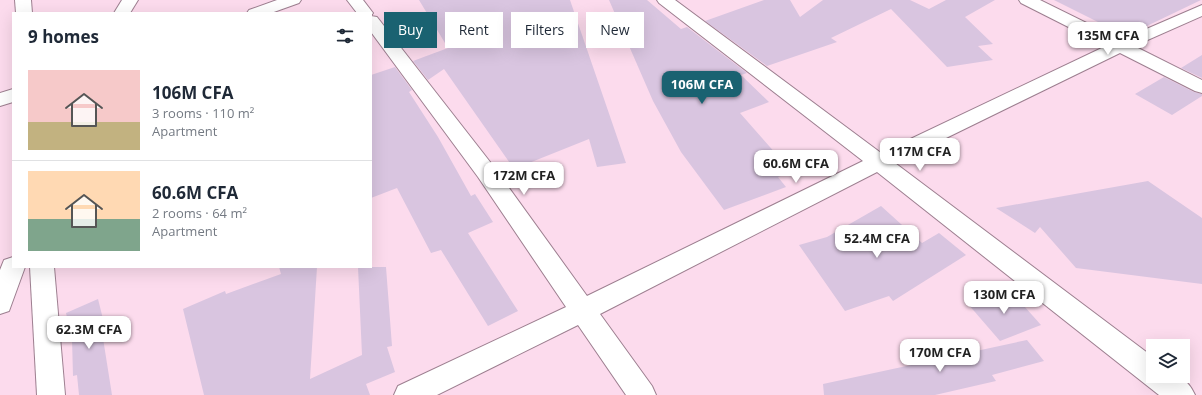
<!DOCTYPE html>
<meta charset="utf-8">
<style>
:root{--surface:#fff;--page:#f6f6f7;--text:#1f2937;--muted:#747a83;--line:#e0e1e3;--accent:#1a6271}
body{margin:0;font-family:"Open Sans",sans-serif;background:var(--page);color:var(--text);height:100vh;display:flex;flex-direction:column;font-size:15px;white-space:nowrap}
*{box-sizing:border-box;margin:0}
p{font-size:13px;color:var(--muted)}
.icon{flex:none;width:22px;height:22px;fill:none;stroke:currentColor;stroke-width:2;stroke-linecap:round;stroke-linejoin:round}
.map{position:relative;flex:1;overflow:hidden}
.details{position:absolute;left:12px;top:12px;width:360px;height:256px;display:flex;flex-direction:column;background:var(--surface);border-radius:0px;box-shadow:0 4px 16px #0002}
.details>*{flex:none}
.banner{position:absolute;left:384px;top:12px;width:380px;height:36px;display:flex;gap:8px}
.fabs{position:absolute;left:1146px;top:339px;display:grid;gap:8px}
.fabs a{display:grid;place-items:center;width:44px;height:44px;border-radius:0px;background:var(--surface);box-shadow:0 4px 16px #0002;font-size:20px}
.price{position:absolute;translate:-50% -34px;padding:0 9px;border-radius:8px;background:#fff;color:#222;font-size:13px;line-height:26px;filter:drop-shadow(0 1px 2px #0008)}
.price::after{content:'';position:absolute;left:50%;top:24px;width:12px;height:9px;margin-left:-6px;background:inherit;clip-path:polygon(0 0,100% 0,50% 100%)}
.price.selected{background:var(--accent);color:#fff}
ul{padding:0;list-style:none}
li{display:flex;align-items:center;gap:12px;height:100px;padding:0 16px}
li+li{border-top:1px solid var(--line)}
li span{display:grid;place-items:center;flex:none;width:112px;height:80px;border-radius:0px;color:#555}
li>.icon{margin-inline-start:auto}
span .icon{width:48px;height:48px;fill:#fffc;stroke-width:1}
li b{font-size:17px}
h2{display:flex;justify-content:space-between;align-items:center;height:48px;padding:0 16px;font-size:17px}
.chip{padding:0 14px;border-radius:0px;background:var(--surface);box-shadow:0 4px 16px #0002;font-size:14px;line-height:36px}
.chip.selected{background:var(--accent);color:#fff}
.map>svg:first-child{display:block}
.building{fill:#d9c5e0}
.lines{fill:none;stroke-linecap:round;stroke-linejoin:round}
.minor-casing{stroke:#9d7f90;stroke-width:2}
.tertiary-casing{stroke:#9d7f90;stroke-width:2}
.minor{fill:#fff;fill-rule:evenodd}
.tertiary{fill:#fff;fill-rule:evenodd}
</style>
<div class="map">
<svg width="1202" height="395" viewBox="0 0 1202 395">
<rect width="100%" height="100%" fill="#fcdbed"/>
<g class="building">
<path d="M419 0H570L626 163 597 167 589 139 514 169 444 69 428 80 413 61 448 48Z"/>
<path d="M609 0H647L681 29 687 27 747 73 741 75 769 102 740 113 792 172 778 177 786 187 724 210 681 152 653 101Z"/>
<path d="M764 0H790L800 17 823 0H910L929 9 946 0H995L965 17 993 44 978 46 993 60 947 67 891 9 831 38 837 42 767 66 705 21Z"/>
<path d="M1054 0H1201L1126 36Z"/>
<path d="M1202 55V78L1181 68Z"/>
<path d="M395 67 412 90 409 92 438 137 471 196 475 194 493 222 468 233 518 311 488 326 441 250 431 253 397 188 371 198V75Z"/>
<path d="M1164 77 1194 92 1202 94V96L1172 115 1135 94Z"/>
<path d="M1148 181 1202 218V284L1076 268 1040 227 1035 233 996 208Z"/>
<path d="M881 206 922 243 939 233 966 255 893 301 889 296 845 311 799 245 827 237Z"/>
<path d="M279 267H317L310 379 362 355 358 267H386L392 346 387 347 395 372 366 384 370 395H204L183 309 225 291 226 294 281 274Z"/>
<path d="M1009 289 1041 325 1000 341 968 304Z"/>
<path d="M98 299 106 331 102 332 112 395H79L77 375 73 376 72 339 66 313Z"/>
<path d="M1027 340 1044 361 992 375 996 381 935 395H824L823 384Z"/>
</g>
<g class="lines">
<defs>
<g id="minor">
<path d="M15 0H31L32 13H16Z"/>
<path d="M122 0H138L130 13H114Z"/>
<path d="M347 0H363L373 13 371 16 377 17 494 167 587 296 863 161 659 3 657 0H675L881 153 1106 46 1021 3 1019 0H1040L1121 40 1202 5V16L1134 46 1202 80V93L1195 91 1120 53 895 163 1153 357V376C1173 376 1186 374 1195 395H1159L877 172 600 314 652 386 656 395H626L578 325 437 395H394L398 386 566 307 478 177 371 32V13H357Z"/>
<path d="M13 257V267H25L9 311 0 314V270L4 260Z"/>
<path d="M30 267H54L65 395H37Z"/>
</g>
<g id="tertiary">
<path d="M277 0H301L299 3 271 13H247L249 10Z"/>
<path d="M13 89V102L0 106V93Z"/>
</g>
</defs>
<use href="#minor" class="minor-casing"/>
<use href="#tertiary" class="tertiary-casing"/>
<use href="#minor" class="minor"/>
<use href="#tertiary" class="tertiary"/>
</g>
</svg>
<div class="fabs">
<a><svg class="icon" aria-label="layers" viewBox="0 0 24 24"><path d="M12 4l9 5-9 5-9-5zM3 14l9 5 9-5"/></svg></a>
</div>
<b class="price" style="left:1108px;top:56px">135M CFA</b>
<b class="price selected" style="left:702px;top:105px">106M CFA</b>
<b class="price" style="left:920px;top:172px">117M CFA</b>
<b class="price" style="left:796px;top:184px">60.6M CFA</b>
<b class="price" style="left:524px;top:196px">172M CFA</b>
<b class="price" style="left:877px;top:259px">52.4M CFA</b>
<b class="price" style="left:1004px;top:315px">130M CFA</b>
<b class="price" style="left:89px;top:350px">62.3M CFA</b>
<b class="price" style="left:940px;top:373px">170M CFA</b>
<div class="banner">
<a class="chip selected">Buy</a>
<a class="chip">Rent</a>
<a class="chip">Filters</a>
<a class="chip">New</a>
</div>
<section class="details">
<h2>9 homes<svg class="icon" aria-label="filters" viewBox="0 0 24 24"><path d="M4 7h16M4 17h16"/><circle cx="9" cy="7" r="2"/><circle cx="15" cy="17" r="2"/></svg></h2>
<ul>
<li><span style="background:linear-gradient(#f6c9c9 65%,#c2b280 0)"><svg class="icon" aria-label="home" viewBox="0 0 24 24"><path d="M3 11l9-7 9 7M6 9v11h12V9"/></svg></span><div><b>106M CFA</b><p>3 rooms · 110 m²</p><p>Apartment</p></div></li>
<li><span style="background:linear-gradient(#ffd9b3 60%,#7fa58c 0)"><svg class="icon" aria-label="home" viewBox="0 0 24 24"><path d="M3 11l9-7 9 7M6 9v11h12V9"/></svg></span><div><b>60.6M CFA</b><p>2 rooms · 64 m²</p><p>Apartment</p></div></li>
</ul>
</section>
</div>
